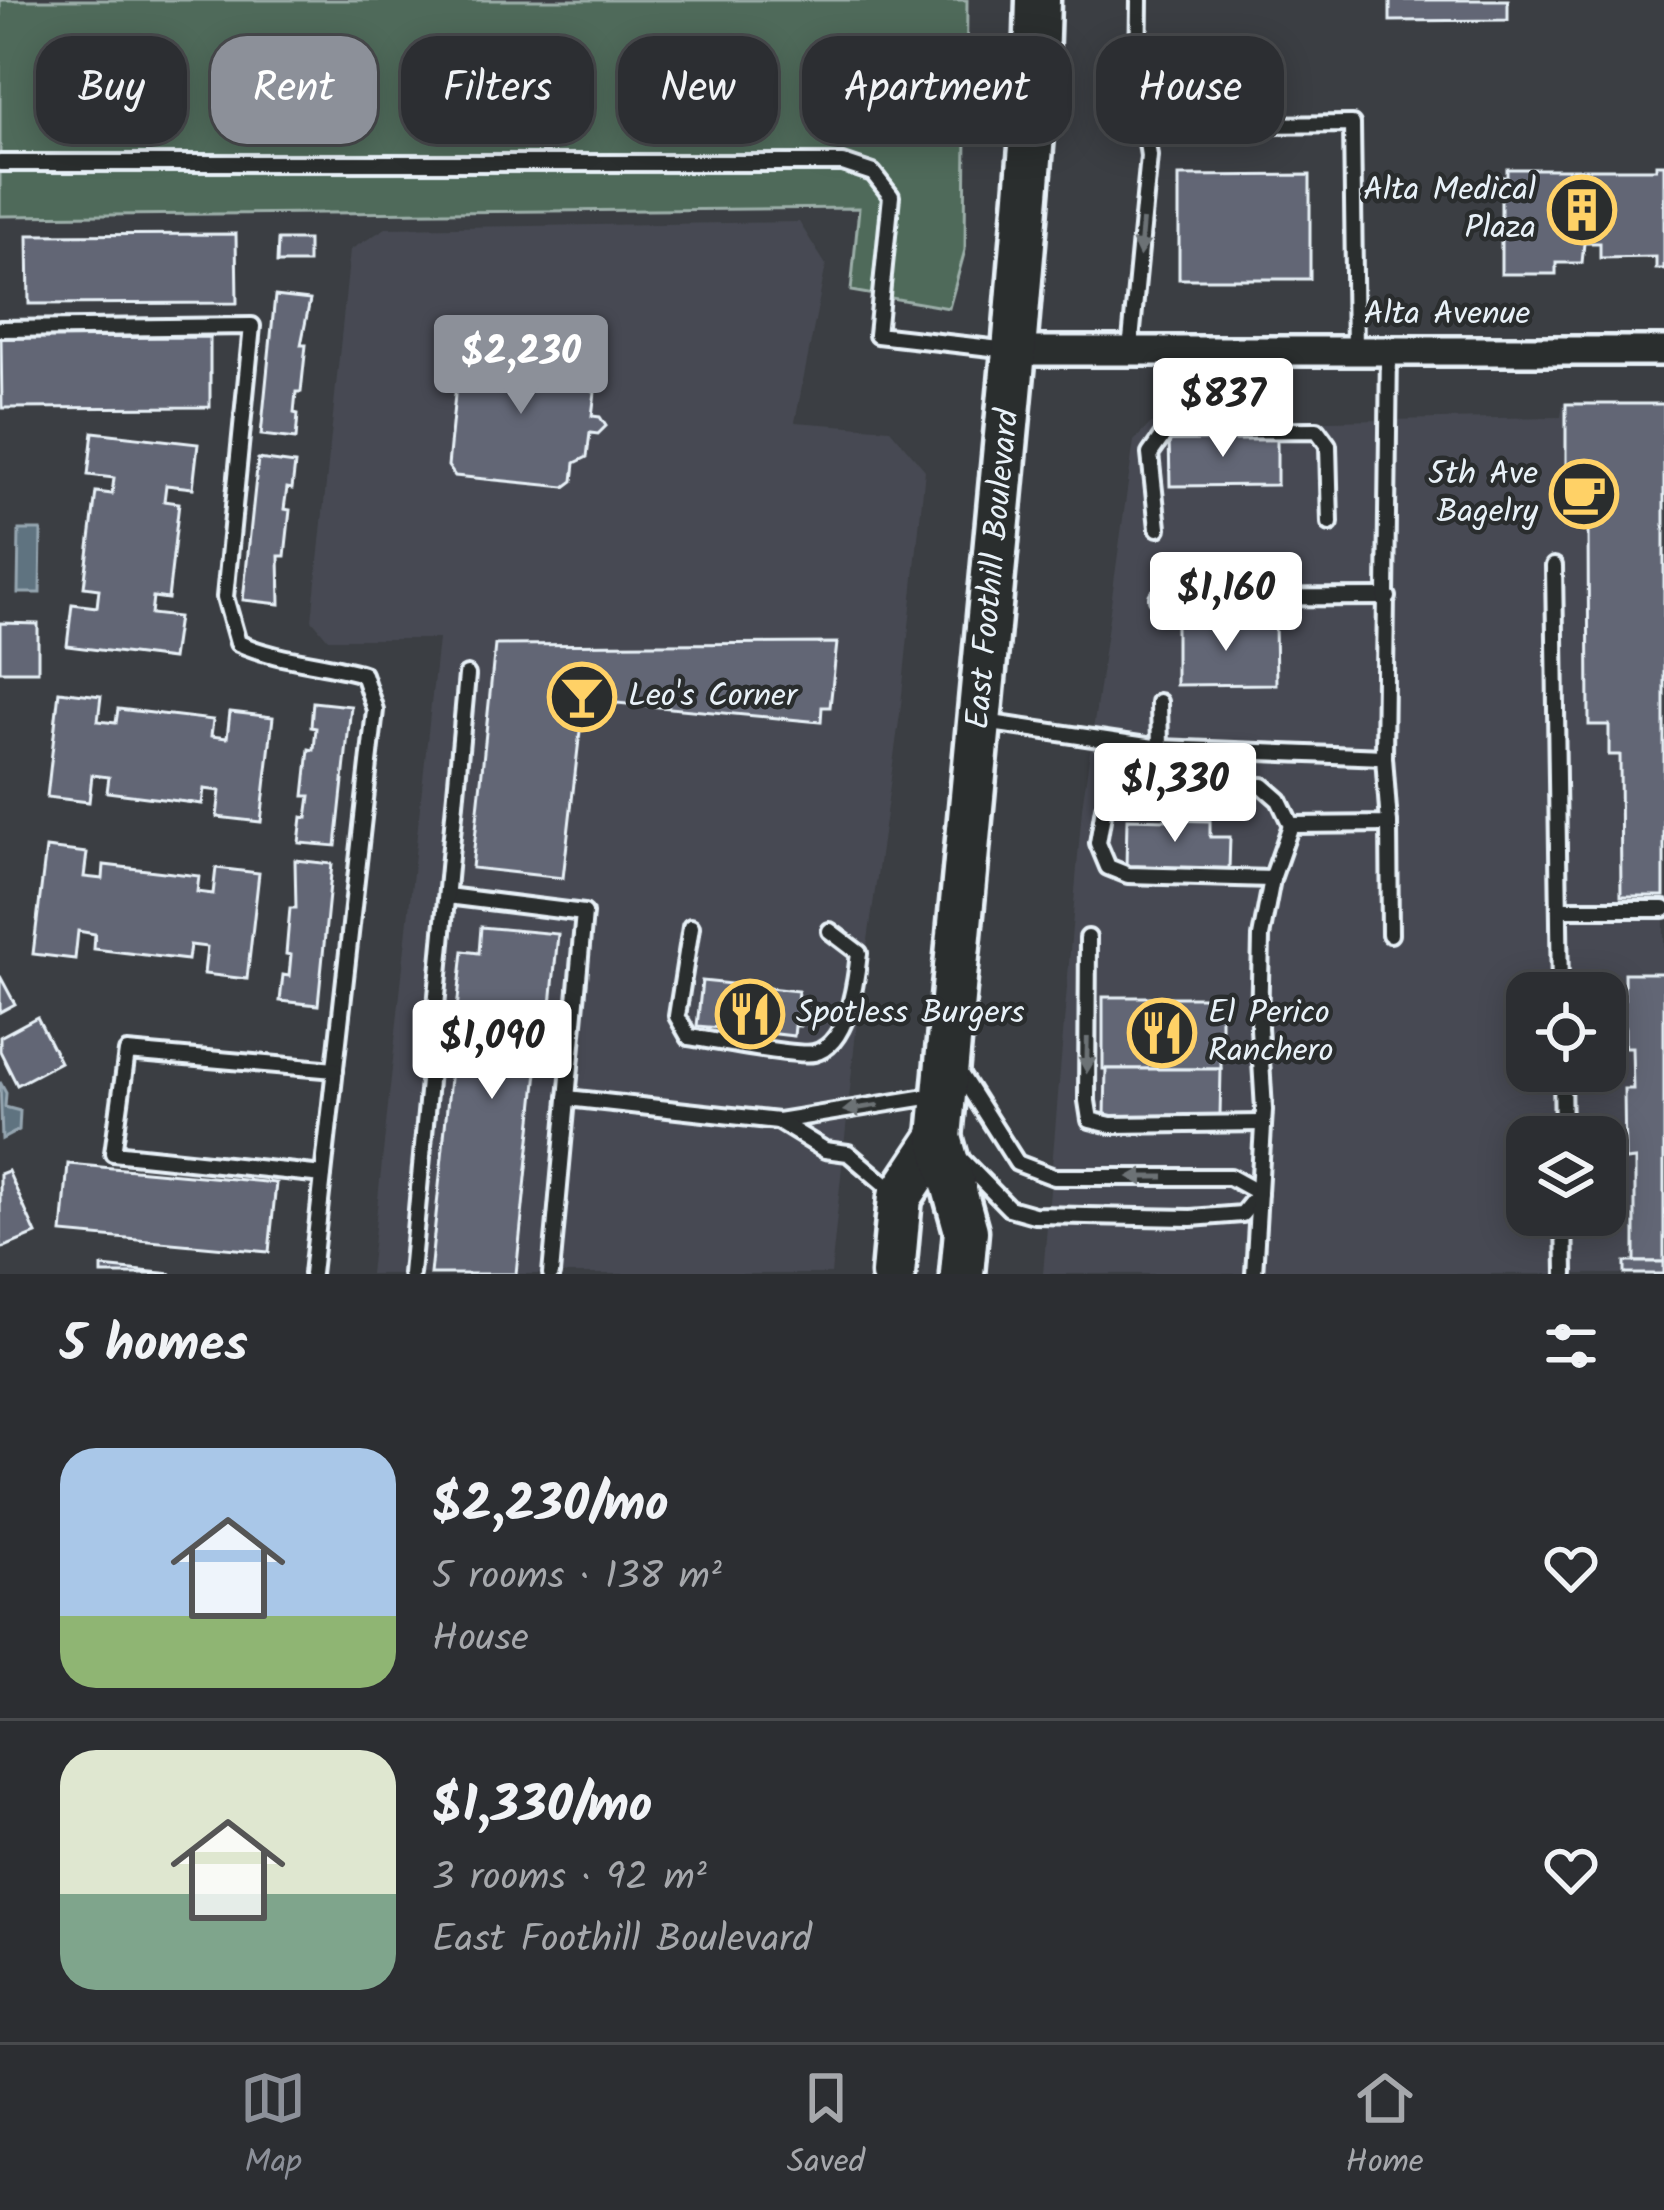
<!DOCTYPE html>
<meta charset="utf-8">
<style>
:root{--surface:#2c2e32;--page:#383a3e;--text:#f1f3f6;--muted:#a6a8ac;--line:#484a4d;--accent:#8c9099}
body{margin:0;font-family:Kalam,sans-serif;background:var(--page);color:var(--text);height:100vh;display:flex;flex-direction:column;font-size:45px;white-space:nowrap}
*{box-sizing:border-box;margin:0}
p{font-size:39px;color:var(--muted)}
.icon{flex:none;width:66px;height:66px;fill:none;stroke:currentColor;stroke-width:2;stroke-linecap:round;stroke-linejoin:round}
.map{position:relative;height:1274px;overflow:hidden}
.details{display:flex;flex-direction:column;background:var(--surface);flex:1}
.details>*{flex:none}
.hud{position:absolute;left:36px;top:36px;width:1593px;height:108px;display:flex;gap:24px}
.tools{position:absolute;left:1506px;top:972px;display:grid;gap:24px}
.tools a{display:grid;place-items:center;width:120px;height:120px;border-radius:24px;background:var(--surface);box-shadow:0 6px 30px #0003,0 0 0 3px var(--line);font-size:60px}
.price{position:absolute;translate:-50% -102px;padding:0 27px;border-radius:12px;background:#fff;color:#222;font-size:39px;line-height:78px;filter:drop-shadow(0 3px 6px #0008)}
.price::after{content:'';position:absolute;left:50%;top:72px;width:36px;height:27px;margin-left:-18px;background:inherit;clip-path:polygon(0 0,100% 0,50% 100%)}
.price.current{background:var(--accent);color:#fff}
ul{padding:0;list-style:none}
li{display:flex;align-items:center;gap:36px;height:300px;padding:0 60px}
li+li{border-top:3px solid var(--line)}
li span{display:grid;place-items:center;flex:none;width:336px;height:240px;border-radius:36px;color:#555}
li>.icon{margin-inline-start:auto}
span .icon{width:144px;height:144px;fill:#fffc;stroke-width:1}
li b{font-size:51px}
h2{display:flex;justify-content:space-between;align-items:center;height:144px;padding:0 60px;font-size:51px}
.pill{padding:0 42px;border-radius:36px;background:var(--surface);box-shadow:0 6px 30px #0003,0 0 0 3px var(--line);font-size:42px;line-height:108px}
.pill.current{background:var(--accent);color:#fff}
.tab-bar{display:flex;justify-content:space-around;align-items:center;height:168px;border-top:3px solid var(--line);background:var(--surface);font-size:33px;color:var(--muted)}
.tab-bar a{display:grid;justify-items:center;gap:6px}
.tab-bar .current{color:var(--accent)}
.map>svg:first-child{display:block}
.built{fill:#474a52;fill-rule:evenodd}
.green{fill:#4f6b5a;stroke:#9caea9;stroke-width:3}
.water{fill:#5e7380;stroke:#95a5b0;stroke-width:3}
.building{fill:#626674;stroke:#e8f1f8;stroke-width:3}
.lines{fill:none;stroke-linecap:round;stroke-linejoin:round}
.lane-casing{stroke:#e8f1f8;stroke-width:22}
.street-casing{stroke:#e8f1f8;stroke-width:36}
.primary-casing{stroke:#e8f1f8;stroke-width:51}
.lane{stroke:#2a2d2e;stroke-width:14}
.street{stroke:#2a2d2e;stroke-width:27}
.primary{stroke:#2a2d2e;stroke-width:42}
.oneway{fill:#6c7275}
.labels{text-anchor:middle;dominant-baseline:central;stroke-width:9;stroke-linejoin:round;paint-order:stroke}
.poi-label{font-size:33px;fill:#e8f1f8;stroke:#2a2d2e;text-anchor:start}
.street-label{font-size:33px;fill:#e8f1f8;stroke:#2a2d2e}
</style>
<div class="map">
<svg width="1664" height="1274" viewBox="0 0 1664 1274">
<rect width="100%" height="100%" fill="#3b3e43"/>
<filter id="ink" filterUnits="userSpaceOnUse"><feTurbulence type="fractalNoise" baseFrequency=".00833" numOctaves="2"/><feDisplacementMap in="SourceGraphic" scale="24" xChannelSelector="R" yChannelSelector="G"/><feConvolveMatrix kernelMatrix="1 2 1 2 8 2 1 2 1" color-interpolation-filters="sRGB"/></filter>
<g filter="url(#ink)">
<g class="built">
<path d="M799 222 826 265 795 422 890 429 925 470 900 714 858 1011 831 1274H370L438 639H328L312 620 350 250 386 228Z"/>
<path d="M1563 403H1664V1274H1043L1082 808 1134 441 1150 424 1561 417ZM1527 993H1605V1071H1527ZM1527 1137H1605V1215H1527Z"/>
</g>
<path class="green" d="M0 0H967L965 250 949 308 851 291 859 208 0 216Z"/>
<g class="water">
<path d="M19 530H41L40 593H18Z"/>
<path d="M0 1082 6 1093 5 1107 20 1111 19 1130 2 1139Z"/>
</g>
<g class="building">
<path d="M1390 0H1508V20L1390 21Z"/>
<path d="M1656 164H1664V269H1656V257L1600 258V243H1584L1582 263H1556V274H1501V177H1507V169H1656Z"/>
<path d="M1310 175V279H1179V176Z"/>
<path d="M236 234 237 303 29 304 28 235Z"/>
<path d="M278 240H308V263H277Z"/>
<path d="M275 296 310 300 301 345H306L301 392H296L294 413 298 414 296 439 261 435Z"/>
<path d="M210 337V407L2 408 1 338Z"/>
<path d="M468 346 579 357 585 366 584 384 595 392 592 416 600 417 606 426 598 434 590 433 587 457 575 463 573 481 565 487 455 476 448 466 459 354Z"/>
<path d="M1566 404H1664V896H1621L1620 755H1609V725H1589L1588 525H1566Z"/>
<path d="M93 432 198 444 193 488 166 485 164 501 179 503 168 599 153 597 151 614 178 617 172 659 67 646 72 604 97 607 99 589 84 587 96 492 112 494 114 478 88 475Z"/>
<path d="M1277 434V485L1170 486 1169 435Z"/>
<path d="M258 459 295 464 292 489 287 488 284 509 290 510 285 556H279L280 604 243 600Z"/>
<path d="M0 623 38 624V671H0Z"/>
<path d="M1275 623 1276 684 1176 685V624Z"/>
<path d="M837 643 830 707H822L821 722 617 703 580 731 563 878 472 868 495 645Z"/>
<path d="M59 691 101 696 98 721 116 723 118 709 213 720 211 736 227 738 230 712 273 717 261 822 217 817 220 791 204 789 202 804 107 792 109 777 92 775 89 802 47 797Z"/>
<path d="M313 702 351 706 336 846 299 843 302 817 307 818 310 796H304L309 749 314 750 316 728 311 727Z"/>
<path d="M1127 819 1210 821V837H1230L1229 869 1126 868Z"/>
<path d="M46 848 87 853 84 877 103 879 104 865 199 876 197 892 213 894 216 868 259 873 247 979 204 974 207 947 190 945 188 960 94 949 95 934 78 931 75 959 33 954Z"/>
<path d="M295 860 332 864 318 1005 280 1001 283 975 289 976 291 955 286 954 290 908H296Z"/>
<path d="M481 927 558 934 551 1005 544 1004 516 1274H430L463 951 479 953Z"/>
<path d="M1624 973H1664V1262H1635V1159L1625 1160 1624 1089H1633L1632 1047H1625Z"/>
<path d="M0 976 15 1004 0 1012Z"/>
<path d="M702 981 798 991 797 1001 802 1002 800 1026H795L794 1036 759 1032 758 1040 731 1037 732 1029 697 1026Z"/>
<rect x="1103" y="997" width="118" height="72"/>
<path d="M37 1017 60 1062 17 1085 0 1051V1037Z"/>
<path d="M1106 1069H1221L1220 1115 1105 1116Z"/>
<path d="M68 1164 276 1183 269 1252 62 1233Z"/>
<path d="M8 1171 36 1234 0 1249V1174Z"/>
<rect x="1625" y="1262" width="39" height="12"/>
<path d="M102 1267 172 1274H102Z"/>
</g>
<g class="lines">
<defs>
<g id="lane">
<path d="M1144 126 1352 124 1355 351"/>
<path d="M0 163H843L873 173 891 196 877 335 1009 350"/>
<path d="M0 329 252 326 225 597 238 643C279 661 320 662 363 674L375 710 312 1274"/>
<path d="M1130 351 1149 156 1138 81 1139 0"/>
<path d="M1158 528 1150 454 1166 431 1317 430 1328 445 1330 523"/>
<path d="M1554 566 1560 993"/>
<path d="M1158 598 1388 597"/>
<path d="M985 722 1160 748 1159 702"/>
<path d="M1160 748 1384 757"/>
<path d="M1389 824 1390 934"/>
<path d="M1272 879 1128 875 1108 867 1098 843 1104 808 1132 788 1263 786 1279 800 1291 825"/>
<path d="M447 896 584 913 551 1274"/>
<path d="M1559 909H1664"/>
<path d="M691 927 677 1016 689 1037C711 1040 798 1057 814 1053 848 1045 856 982 859 953L830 931"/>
<path d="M1088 938 1087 1101 1090 1120 1111 1125 1263 1123"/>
<path d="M957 1069 1017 1163 1054 1177H1230L1259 1193 1242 1214 1191 1218 1034 1215 1009 1208 960 1158"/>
<path d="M1562 1071 1563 1137"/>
<path d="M567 1098 778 1121 939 1095"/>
<path d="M778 1121 825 1150 848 1153 894 1192"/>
<path d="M323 1175 113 1153 127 1052 335 1070"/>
<path d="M1564 1215 1565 1274"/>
<path d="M411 1274 467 675"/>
<path d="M1254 1274 1264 1110 1259 1028 1261 937 1272 879 1291 825 1389 824 1384 757 1389 351"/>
</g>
<path id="street" d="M1014 351H1664"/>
<g id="primary">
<path d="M893 1274 900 1197 940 1137"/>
<path id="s1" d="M962 1274 966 1231 940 1137 1014 351 1035 99 1038 0"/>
</g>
</defs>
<use href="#lane" class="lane-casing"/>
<use href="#street" class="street-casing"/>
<use href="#primary" class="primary-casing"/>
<use href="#lane" class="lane"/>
<use href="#street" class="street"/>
<use href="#primary" class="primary"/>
</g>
<defs><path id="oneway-solid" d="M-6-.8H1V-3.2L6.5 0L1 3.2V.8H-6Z" transform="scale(3)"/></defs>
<g class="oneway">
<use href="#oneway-solid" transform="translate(1141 238) rotate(95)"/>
<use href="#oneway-solid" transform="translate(1087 1055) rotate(91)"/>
<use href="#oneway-solid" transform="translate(861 1108) rotate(171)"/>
<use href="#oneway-solid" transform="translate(1146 1177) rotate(-180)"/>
</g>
</g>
<defs>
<symbol id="building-ring" viewBox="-11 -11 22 22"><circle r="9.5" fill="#2a2d2e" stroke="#ffd166" stroke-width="1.5"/><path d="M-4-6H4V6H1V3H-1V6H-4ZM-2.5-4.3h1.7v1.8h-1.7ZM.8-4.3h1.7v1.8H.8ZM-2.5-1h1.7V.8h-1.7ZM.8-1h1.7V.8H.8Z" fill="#ffd166"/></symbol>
<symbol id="cafe-ring" viewBox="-11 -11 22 22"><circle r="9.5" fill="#2a2d2e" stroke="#ffd166" stroke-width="1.5"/><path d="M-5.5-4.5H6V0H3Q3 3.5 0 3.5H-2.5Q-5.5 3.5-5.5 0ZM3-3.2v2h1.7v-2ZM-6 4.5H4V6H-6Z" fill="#ffd166"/></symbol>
<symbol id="bar-ring" viewBox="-11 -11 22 22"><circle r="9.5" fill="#2a2d2e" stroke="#ffd166" stroke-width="1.5"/><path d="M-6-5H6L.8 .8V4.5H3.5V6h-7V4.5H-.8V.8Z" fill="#ffd166"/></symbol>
<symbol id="restaurant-ring" viewBox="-11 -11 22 22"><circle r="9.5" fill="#2a2d2e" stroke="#ffd166" stroke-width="1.5"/><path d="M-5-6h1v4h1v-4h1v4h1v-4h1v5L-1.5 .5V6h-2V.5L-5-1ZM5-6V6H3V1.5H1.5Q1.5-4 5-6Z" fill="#ffd166"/></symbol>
</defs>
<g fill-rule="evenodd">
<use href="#building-ring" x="1544" y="172" width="76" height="76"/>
<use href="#cafe-ring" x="1546" y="456" width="76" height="76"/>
<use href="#bar-ring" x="544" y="659" width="76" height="76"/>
<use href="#restaurant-ring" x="712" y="976" width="76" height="76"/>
<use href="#restaurant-ring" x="1124" y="995" width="76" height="76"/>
</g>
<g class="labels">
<g class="poi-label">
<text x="1536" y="191" text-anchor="end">Alta Medical<tspan x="1536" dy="38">Plaza</tspan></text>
<text x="1538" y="475" text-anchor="end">5th Ave<tspan x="1538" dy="38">Bagelry</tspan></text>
<text x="628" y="697">Leo's Corner</text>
<text x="796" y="1014">Spotless Burgers</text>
<text x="1208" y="1014">El Perico<tspan x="1208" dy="38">Ranchero</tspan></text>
</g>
<g class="street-label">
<text x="1447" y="315">Alta Avenue</text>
<text stroke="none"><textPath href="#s1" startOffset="711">East Foothill Boulevard</textPath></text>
</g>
</g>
</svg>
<div class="tools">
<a><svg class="icon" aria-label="locate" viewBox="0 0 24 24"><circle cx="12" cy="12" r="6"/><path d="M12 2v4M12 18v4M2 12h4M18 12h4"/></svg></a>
<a><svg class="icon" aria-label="layers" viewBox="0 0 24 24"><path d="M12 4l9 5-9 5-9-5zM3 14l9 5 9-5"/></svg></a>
</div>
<b class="price current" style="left:521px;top:417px">$2,230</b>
<b class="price" style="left:1223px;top:460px">$837</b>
<b class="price" style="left:1226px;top:654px">$1,160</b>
<b class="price" style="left:1175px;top:845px">$1,330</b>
<b class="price" style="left:492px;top:1102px">$1,090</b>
<div class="hud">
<a class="pill">Buy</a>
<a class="pill current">Rent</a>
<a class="pill">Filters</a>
<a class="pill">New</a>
<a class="pill">Apartment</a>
<a class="pill">House</a>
</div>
</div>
<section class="details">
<h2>5 homes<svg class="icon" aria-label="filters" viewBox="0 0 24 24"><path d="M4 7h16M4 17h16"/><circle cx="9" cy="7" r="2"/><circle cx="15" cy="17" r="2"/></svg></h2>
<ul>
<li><span style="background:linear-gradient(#a9c7e8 70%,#8fb573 0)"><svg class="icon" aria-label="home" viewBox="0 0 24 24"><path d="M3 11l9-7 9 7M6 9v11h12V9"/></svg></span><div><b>$2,230/mo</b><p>5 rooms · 138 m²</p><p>House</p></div><svg class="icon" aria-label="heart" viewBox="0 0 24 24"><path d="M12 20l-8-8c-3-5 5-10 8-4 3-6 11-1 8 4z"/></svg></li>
<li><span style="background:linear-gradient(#dfe7d0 60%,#7fa58c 0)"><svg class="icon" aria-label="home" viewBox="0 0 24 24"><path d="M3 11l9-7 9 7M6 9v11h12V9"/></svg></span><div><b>$1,330/mo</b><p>3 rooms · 92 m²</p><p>East Foothill Boulevard</p></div><svg class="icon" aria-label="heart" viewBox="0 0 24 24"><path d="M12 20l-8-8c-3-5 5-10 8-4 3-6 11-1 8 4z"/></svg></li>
</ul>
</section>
<nav class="tab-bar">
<a class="current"><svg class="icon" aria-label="map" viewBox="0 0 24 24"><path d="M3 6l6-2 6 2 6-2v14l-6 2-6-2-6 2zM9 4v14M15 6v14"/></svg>Map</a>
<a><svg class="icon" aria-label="saved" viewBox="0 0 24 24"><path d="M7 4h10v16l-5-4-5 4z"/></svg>Saved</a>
<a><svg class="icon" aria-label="home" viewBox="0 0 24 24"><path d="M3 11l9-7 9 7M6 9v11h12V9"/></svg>Home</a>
</nav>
